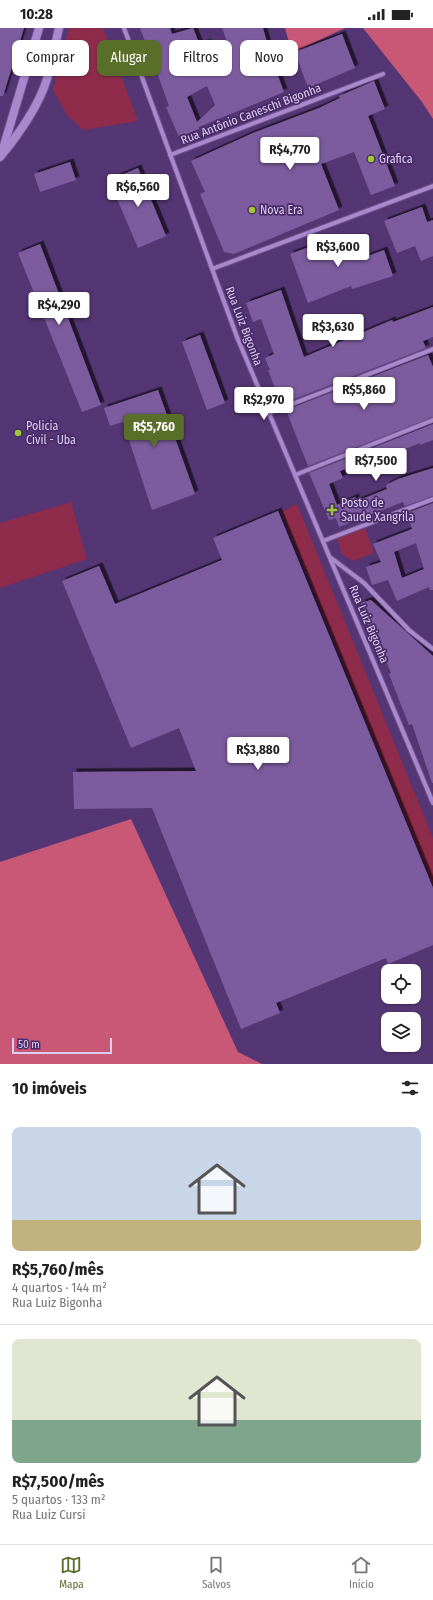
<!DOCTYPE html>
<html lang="pt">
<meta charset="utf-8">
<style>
:root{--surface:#fff;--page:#f2f2f2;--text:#222;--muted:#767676;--line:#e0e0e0;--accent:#596e28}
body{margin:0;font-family:"Fira Sans Condensed",sans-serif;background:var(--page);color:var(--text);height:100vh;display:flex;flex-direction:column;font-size:15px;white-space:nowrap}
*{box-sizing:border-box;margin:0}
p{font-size:13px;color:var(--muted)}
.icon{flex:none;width:22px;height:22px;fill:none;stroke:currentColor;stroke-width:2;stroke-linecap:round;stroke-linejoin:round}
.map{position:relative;height:1036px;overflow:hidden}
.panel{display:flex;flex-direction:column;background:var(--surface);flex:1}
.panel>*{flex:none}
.guide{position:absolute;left:12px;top:12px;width:409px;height:36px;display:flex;gap:8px}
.controls{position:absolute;left:381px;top:936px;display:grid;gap:8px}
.controls a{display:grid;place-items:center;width:40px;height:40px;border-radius:8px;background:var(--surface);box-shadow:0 1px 3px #0004;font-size:20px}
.scale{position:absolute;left:12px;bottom:10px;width:100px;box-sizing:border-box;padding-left:4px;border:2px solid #ddcdf2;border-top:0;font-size:11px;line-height:14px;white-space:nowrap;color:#ddcdf2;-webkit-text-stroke:3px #4a2b69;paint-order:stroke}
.price{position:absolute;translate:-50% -34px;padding:0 9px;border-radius:4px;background:#fff;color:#222;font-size:13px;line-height:26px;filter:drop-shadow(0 1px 2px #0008)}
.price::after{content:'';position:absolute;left:50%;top:24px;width:12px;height:9px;margin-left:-6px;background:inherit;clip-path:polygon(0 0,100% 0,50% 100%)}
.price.current{background:var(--accent);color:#fff}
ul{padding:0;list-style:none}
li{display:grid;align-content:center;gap:8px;height:212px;padding:0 12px}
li+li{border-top:1px solid var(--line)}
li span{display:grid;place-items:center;height:124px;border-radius:8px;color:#555}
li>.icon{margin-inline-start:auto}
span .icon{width:72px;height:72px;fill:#fffc;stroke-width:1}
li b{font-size:17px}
h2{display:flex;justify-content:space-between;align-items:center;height:48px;padding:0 12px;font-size:17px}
.chip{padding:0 14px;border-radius:8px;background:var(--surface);box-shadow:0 1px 3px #0004;font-size:14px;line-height:36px}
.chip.current{background:var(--accent);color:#fff}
.status{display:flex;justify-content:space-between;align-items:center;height:28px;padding:0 20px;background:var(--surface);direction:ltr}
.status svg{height:11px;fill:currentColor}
.menu{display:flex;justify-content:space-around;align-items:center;height:56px;border-top:1px solid var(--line);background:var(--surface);font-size:11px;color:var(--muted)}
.menu a{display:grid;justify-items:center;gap:2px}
.menu .current{color:var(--accent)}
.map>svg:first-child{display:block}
.green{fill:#8f2b4b}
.forest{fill:#c95877}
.water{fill:#213734}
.building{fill:#7c5c9e;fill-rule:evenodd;filter:url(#shadow)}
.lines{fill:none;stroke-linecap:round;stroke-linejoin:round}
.street-casing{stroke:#6e5389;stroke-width:6}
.secondary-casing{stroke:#6e5389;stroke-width:10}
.street{stroke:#a988ce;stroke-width:4}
.secondary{stroke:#a988ce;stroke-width:8}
.poi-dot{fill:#9dca30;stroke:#4a2b69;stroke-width:1.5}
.labels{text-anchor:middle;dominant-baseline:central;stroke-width:3.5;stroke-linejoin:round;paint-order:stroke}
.street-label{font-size:12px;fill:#ddcdf2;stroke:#4a2b69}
.poi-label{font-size:12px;fill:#ddcdf2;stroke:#4a2b69;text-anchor:start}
</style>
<div class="status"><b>10:28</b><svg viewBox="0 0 49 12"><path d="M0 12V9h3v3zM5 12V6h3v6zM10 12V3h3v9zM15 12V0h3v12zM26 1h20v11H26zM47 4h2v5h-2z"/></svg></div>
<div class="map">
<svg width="433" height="1036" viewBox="0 0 433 1036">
<defs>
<filter id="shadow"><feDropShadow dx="3.5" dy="-3.5" stdDeviation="0" flood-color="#0009"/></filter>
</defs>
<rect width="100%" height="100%" fill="#553674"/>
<g class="green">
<path d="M69 0H103L138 93 83 102 67 87 53 62Z"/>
<path d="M71 474 87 531 0 560V495Z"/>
<path d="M297 476 433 810V857L281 484Z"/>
<path d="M365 500 374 525 353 533 342 526 337 510Z"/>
</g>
<g class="forest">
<path d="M285 0H345L292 25Z"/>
<path d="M363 0H433V91L422 74Z"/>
<path d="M131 791 238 1024 262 1036H0V834Z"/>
</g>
<path class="water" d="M211 10 216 24 209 27 203 13Z"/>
<g class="building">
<path d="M0 0H24L3 68H0Z"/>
<path d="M140 0H170L172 6 193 0 207 35 232 26 222 0H263L272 32 284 64 199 99V101L179 109 166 79 169 78 159 50ZM207 58 215 77 197 94 187 69Z"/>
<path d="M342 6 355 40 308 60 295 24Z"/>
<path d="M374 53 385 81 368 88 395 158 371 167 354 124 321 136 339 182 234 226 224 224 200 166 205 164 191 133 253 105 319 80 340 70 339 68Z"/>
<path d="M70 134 76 152 40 164 34 146Z"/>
<path d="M138 140 166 208 138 220 109 152Z"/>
<path d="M422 179 427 194 433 192V228L421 233 415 218 397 225 384 193Z"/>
<path d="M358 209 365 229 384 222 393 248 352 261 351 258 308 275 290 226 333 210 336 217Z"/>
<path d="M40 216 101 377 82 384 18 225Z"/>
<path d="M281 262 304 329 392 292 393 294 433 279V309L423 313 426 320 284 375 280 363 277 365 268 342H270L265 330 274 326 261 291 253 294 246 275Z"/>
<path d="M200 307 225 375 207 382 182 314Z"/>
<path d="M428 327 433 339V389L308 438 286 382Z"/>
<path d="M158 362 195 466 152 482 123 394 110 398 104 380Z"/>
<path d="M433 396V412L420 417V415L377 432 376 429 340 443 343 450 329 456 337 477 355 469 357 473 387 461 386 457 398 451 433 440V468L405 478 403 474 339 499 336 490 329 492 309 445Z"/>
<path d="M433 475V562H430L429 559 397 573 388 552 372 557 366 539 381 534 373 516 412 501 407 485ZM416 515 424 541 402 550 394 524Z"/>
<path d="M278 483 433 860V917L388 936 386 930 276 975 280 985 241 1001 152 780 74 781 73 744 196 743 179 700 131 720 62 553 99 538 115 576 222 532 213 510Z"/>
<path d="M371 572 433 628V755H432L412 696 409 697 397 667 389 646 391 645 373 602 370 604 361 575Z"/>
</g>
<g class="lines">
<defs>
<g id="street">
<path d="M124 0 237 309 433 775"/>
<path d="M170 127 383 46"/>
<path d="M212 241 433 158"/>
<path d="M269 385 433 321"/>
<path d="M295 447 433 392"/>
<path d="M323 513 433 471"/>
<path d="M331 530 364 555 409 602 433 621"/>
</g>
<g id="secondary">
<path d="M2 124 39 0"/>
<path d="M0 129C19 106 38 80 47 51 52 34 55 17 59 0"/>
</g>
</defs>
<use href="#street" class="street-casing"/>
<use href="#secondary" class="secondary-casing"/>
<use href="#street" class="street"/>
<use href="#secondary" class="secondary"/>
</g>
<g class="poi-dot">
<circle cx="371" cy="131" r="4"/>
<circle cx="252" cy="182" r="4"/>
<circle cx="18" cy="405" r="4"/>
<path d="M330 476h4v4h4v4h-4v4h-4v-4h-4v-4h4z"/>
</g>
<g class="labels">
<g class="street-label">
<text transform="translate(251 86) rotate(-21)">Rua Antônio Caneschi Bigonha</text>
<text transform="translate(244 298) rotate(69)">Rua Luiz Bigonha</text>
<text transform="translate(369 596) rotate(67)">Rua Luiz Bigonha</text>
</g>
<g class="poi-label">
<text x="379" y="131">Grafica</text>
<text x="260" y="182">Nova Era</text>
<text x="26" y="398">Policia<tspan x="26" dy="14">Civil - Uba</tspan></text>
<text x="341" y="475">Posto de<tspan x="341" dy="14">Saude Xangrila</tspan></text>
</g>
</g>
</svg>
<div class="controls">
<a><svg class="icon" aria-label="locate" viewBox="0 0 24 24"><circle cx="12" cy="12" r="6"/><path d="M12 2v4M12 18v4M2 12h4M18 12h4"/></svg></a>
<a><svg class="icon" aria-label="layers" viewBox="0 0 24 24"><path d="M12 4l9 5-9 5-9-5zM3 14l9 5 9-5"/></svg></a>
</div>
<div class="scale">50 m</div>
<b class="price" style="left:290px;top:143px">R$4,770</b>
<b class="price" style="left:138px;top:180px">R$6,560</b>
<b class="price" style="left:338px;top:240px">R$3,600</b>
<b class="price" style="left:59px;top:298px">R$4,290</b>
<b class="price" style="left:333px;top:320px">R$3,630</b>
<b class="price" style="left:364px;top:383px">R$5,860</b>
<b class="price" style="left:264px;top:393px">R$2,970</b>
<b class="price current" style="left:154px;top:420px">R$5,760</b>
<b class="price" style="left:376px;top:454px">R$7,500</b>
<b class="price" style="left:258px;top:743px">R$3,880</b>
<div class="guide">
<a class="chip">Comprar</a>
<a class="chip current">Alugar</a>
<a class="chip">Filtros</a>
<a class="chip">Novo</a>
</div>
</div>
<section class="panel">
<h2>10 imóveis<svg class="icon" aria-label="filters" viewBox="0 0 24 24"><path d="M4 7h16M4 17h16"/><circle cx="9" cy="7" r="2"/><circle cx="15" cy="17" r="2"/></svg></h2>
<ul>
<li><span style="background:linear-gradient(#c9d6e8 75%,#c2b280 0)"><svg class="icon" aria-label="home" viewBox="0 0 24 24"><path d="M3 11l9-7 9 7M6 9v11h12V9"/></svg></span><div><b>R$5,760/mês</b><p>4 quartos · 144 m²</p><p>Rua Luiz Bigonha</p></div></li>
<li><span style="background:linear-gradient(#dfe7d0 65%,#7fa58c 0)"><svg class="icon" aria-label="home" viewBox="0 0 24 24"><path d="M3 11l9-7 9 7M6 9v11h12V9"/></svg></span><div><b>R$7,500/mês</b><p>5 quartos · 133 m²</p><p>Rua Luiz Cursi</p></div></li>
</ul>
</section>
<nav class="menu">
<a class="current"><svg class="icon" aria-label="map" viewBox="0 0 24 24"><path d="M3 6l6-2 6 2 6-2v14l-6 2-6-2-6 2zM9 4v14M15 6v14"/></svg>Mapa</a>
<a><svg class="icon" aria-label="saved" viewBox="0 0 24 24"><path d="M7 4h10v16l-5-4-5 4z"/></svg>Salvos</a>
<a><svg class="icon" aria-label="home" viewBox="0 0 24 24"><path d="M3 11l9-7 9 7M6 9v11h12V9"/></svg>Início</a>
</nav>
